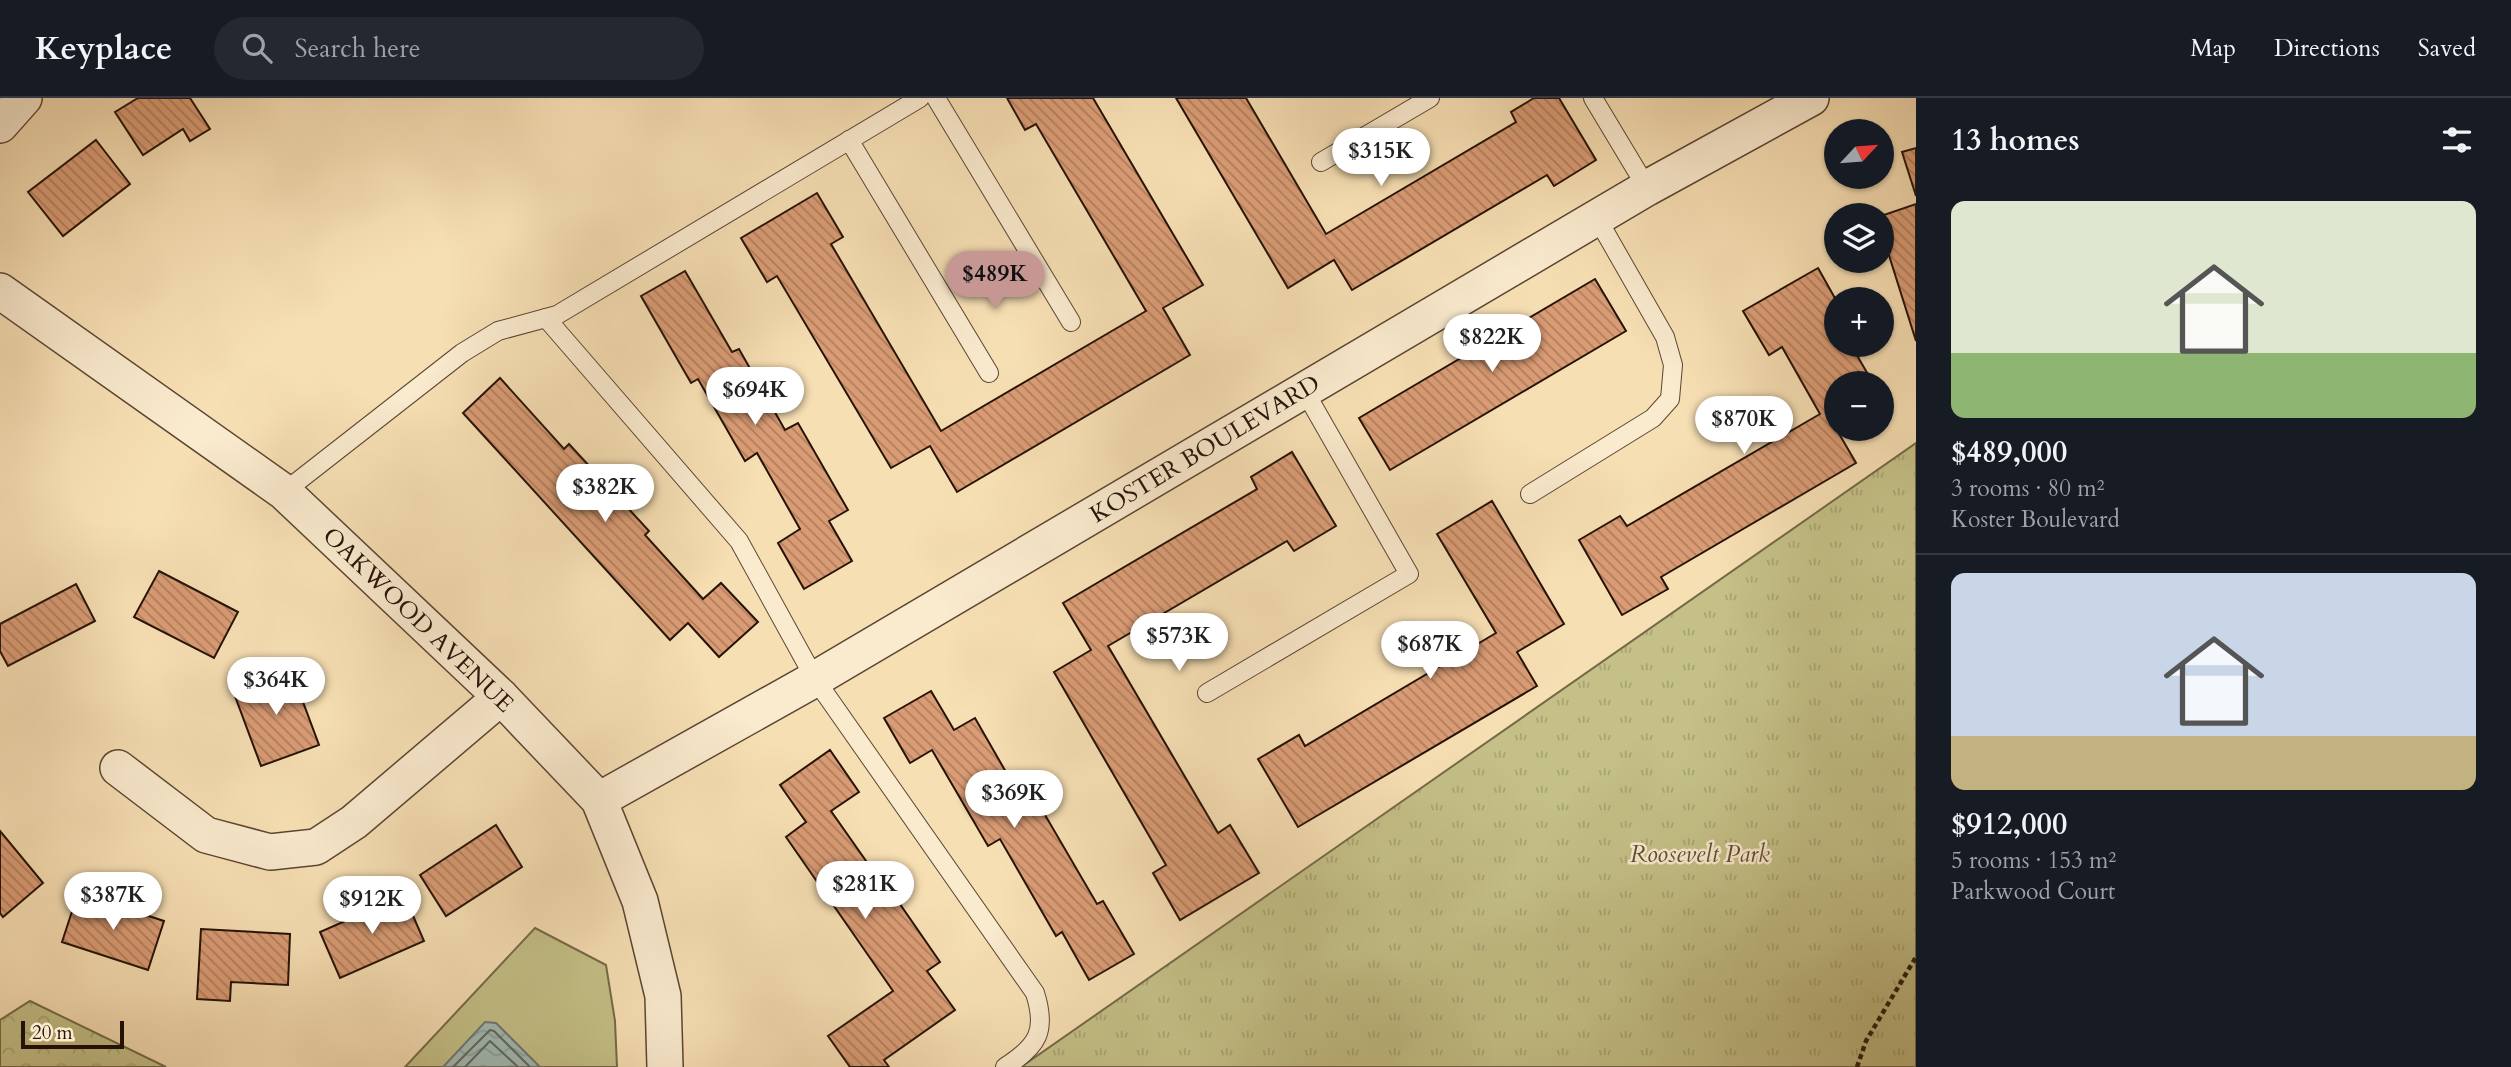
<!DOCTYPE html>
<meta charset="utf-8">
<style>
:root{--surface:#171b24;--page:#242831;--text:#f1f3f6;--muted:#9ea1a6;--line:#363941;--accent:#c59692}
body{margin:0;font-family:Cardo,serif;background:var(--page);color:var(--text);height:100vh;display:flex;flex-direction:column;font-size:26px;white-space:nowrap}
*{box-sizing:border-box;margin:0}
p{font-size:23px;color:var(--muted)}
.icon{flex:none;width:38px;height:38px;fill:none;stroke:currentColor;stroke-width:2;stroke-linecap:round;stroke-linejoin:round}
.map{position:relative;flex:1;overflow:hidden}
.side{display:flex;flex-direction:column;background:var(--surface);width:595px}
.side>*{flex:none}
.needle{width:46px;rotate:64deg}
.tools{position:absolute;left:1824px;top:21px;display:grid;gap:14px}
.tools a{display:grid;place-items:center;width:70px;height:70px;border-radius:50%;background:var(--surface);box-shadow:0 2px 5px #0004;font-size:35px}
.scale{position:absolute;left:21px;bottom:18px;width:103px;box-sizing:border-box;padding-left:7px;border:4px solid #251308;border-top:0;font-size:19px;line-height:24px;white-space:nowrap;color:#251308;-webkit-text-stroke:5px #faeace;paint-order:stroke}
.price{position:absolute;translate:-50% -60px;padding:0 16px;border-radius:24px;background:#fff;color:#222;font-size:23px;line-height:46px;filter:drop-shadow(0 2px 4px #0008)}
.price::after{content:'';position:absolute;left:50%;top:42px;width:21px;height:16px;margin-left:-10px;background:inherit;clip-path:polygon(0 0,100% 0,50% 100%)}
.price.active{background:var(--accent);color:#111}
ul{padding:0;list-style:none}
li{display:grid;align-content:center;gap:14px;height:371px;padding:0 35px}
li+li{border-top:2px solid var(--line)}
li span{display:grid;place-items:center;height:217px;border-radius:14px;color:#555}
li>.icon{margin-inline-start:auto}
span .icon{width:126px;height:126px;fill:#fffc;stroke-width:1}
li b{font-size:30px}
h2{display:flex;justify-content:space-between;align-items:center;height:84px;padding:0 35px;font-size:30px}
header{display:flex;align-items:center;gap:42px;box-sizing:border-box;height:98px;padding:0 35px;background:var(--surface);border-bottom:2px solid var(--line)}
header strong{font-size:33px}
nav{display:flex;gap:38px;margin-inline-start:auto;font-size:24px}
.search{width:490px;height:63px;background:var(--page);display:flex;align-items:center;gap:18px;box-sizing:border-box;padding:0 24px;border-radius:38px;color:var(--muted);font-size:26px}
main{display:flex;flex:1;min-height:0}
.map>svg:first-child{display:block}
.grass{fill:#c4c087;stroke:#746a48;stroke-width:2}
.forest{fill:url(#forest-crowns);stroke:#746a48;stroke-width:2}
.park{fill:url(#park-tufts);stroke:#746a48;stroke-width:2}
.water{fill:url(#water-waves);stroke:#6f7770;stroke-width:2}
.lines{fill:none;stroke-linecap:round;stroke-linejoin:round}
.shore{stroke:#62665f;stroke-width:2}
.building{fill:url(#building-back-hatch);stroke:#251308;stroke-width:2}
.service-casing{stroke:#5a4633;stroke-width:20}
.minor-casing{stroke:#5a4633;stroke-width:38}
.path{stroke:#251308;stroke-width:4.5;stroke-dasharray:5 3.5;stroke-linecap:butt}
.service{stroke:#faeace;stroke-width:18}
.minor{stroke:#faeace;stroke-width:35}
.labels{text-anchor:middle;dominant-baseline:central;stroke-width:5;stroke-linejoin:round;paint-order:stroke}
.street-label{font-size:24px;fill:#251308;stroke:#faeace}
.park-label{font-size:24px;font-style:italic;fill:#5d5034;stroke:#faeace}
</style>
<header>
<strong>Keyplace</strong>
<div class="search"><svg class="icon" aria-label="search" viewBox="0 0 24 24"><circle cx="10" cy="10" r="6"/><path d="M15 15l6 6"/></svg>Search here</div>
<nav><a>Map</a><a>Directions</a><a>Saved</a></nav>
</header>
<main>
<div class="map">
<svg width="1916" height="969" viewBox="0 0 1916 969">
<defs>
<pattern id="forest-crowns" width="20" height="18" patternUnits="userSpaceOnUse" patternTransform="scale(1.75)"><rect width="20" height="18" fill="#c4c087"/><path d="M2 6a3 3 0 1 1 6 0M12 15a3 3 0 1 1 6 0" fill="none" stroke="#a8a473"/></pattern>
<pattern id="park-tufts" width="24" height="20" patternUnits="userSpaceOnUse" patternTransform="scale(1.75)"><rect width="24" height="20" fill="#c4c087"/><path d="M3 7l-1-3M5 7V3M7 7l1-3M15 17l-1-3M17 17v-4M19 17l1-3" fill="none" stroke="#a8a473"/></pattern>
<pattern id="water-waves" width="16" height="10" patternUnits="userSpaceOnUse" patternTransform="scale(1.75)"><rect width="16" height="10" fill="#a0bab6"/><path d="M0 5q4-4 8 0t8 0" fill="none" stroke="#8a9f9b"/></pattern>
<pattern id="building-back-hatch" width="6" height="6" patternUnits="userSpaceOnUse" patternTransform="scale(1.75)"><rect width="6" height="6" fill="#da9c75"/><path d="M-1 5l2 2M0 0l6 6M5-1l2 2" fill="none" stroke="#b17e5e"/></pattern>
</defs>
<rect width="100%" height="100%" fill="#f7dfb4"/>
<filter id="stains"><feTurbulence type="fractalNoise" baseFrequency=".00286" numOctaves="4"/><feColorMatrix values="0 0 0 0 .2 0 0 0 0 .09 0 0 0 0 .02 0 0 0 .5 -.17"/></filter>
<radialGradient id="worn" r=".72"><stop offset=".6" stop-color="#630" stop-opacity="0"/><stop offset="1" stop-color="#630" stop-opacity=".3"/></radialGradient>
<path class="grass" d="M535 830 606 867 615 923 617 969H405Z"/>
<path class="forest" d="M30 903 166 969H0V922Z"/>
<path class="park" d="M1916 345V969H1021Z"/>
<path class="water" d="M485 924 496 925 540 969H443Z"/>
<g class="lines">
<g class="shore">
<path d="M453 969 490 932 494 933 530 969"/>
<path d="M465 969 490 943 518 969"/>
</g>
</g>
<g class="building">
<path d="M138 0H190L210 31 190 43 183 31 143 57 115 14Z"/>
<path d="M1007 0H1093L1203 187 1163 210 1190 257 957 394 930 348 891 370 777 178 767 184 741 140 817 95 843 139 831 146 941 333 1146 213 1036 26 1025 32Z"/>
<path d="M1176 0H1246L1326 136 1516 24 1511 14 1534 0H1559L1596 62 1554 88 1547 77 1352 192 1334 162 1288 190Z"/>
<path d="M96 42 130 86 63 138 28 94Z"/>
<path d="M1916 50V98L1902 54Z"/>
<path d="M1916 106V243L1881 132V118Z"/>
<path d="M1818 170 1836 202V247H1851L1873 285H1836V326L1834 327 1856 365 1661 479 1668 491 1622 517 1579 442 1620 418 1627 428 1820 316 1782 249 1769 257 1743 213Z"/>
<path d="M685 173 732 254 739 251 785 332 798 325 848 412 829 423 852 463 804 491 778 445 800 431 757 355 745 363 698 281 691 285 641 198Z"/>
<path d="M1595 181 1626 233 1390 372 1359 320Z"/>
<path d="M500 280 564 351 569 346 649 433 645 437 703 501 721 485 758 524 719 559 688 525 670 542 463 315Z"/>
<path d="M1292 354 1336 428 1294 453 1287 443 1108 548 1218 735 1230 727 1259 775 1180 822 1153 775 1166 767 1054 574 1091 552 1063 505 1257 391 1251 379Z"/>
<path d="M1492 403 1564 526 1517 554 1537 588 1298 729 1258 661 1299 637 1305 648 1496 535 1437 436Z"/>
<path d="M159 473 238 514 214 560 134 519Z"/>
<path d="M76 486 95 523 8 568 0 553V526Z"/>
<path d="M290 569 319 647 261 668 232 590Z"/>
<path d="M931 593 954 632 975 620 1030 716 1041 710 1097 806 1103 803 1134 856 1089 882 1062 834 1056 838 1000 741 988 748 932 652 910 665 884 620Z"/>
<path d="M830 652 859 694 831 713 883 787 886 786 940 864 927 873 955 912 884 962 889 969H850L828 938 893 893 786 739 806 724 780 687Z"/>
<path d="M496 727 522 769 446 818 420 777Z"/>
<path d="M0 733 43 785 3 819 0 815Z"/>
<path d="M78 795 164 823 148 872 62 844Z"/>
<path d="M404 797 424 843 340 880 320 834Z"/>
<path d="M201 831 290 836 288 887 231 884 230 903 197 901Z"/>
</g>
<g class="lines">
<defs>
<g id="service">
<path d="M936 0 1071 224"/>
<path d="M1593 0 1647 90"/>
<path d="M849 42 989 275"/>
<path d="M1321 64 1430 0"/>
<path d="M546 220 739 443 815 581 1035 895C1047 933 1038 948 1005 969"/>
<path d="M284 394 462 255 498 233 557 217 920 0"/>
<path d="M1530 396 1653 320 1670 301 1673 267 1665 239 1597 120"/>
<path d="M1207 595 1409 476 1304 292"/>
</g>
<g id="minor">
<path d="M0 27 24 0"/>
<path d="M0 193 284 394 501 599 599 702 640 803 663 898 665 969"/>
<path d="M118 670 206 737 270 754 316 749 354 724 501 599"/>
<path d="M599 702 815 581 1647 90 1811 0"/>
</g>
</defs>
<use href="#service" class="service-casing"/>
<use href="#minor" class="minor-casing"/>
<path class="path" d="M1857 969 1866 943 1916 859"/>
<use href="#service" class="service"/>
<use href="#minor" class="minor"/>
</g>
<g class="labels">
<g class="street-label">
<text transform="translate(1205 351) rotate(-31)">KOSTER BOULEVARD</text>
<text transform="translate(418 522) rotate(44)">OAKWOOD AVENUE</text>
</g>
<g class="park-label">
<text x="1700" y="756">Roosevelt Park</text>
</g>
</g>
<rect width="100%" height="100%" filter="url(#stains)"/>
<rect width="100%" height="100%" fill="url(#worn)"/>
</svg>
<div class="tools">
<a><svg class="needle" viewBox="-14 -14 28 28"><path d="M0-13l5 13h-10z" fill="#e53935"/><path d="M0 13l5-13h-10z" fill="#9ea1a6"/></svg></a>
<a><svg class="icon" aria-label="layers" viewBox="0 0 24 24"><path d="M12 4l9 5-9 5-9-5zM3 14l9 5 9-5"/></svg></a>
<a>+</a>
<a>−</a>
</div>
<div class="scale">20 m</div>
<b class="price" style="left:1381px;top:90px">$315K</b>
<b class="price active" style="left:995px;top:213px">$489K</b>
<b class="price" style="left:1492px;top:276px">$822K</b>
<b class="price" style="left:755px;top:329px">$694K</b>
<b class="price" style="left:1744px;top:358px">$870K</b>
<b class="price" style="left:605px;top:426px">$382K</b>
<b class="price" style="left:1179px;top:575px">$573K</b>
<b class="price" style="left:1430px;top:583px">$687K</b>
<b class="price" style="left:276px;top:619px">$364K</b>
<b class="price" style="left:1014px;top:732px">$369K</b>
<b class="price" style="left:865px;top:823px">$281K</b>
<b class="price" style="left:113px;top:834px">$387K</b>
<b class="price" style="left:372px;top:838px">$912K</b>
</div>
<section class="side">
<h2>13 homes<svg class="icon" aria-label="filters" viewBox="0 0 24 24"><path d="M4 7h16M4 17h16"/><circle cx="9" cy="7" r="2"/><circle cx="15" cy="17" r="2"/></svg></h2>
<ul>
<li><span style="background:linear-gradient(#dfe7d0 70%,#8fb573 0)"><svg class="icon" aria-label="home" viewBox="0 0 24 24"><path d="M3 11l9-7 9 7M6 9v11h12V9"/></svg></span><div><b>$489,000</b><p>3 rooms · 80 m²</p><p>Koster Boulevard</p></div></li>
<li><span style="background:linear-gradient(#c9d6e8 75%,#c2b280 0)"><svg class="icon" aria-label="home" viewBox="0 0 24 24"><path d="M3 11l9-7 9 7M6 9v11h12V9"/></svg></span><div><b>$912,000</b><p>5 rooms · 153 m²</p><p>Parkwood Court</p></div></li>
</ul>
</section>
</main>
